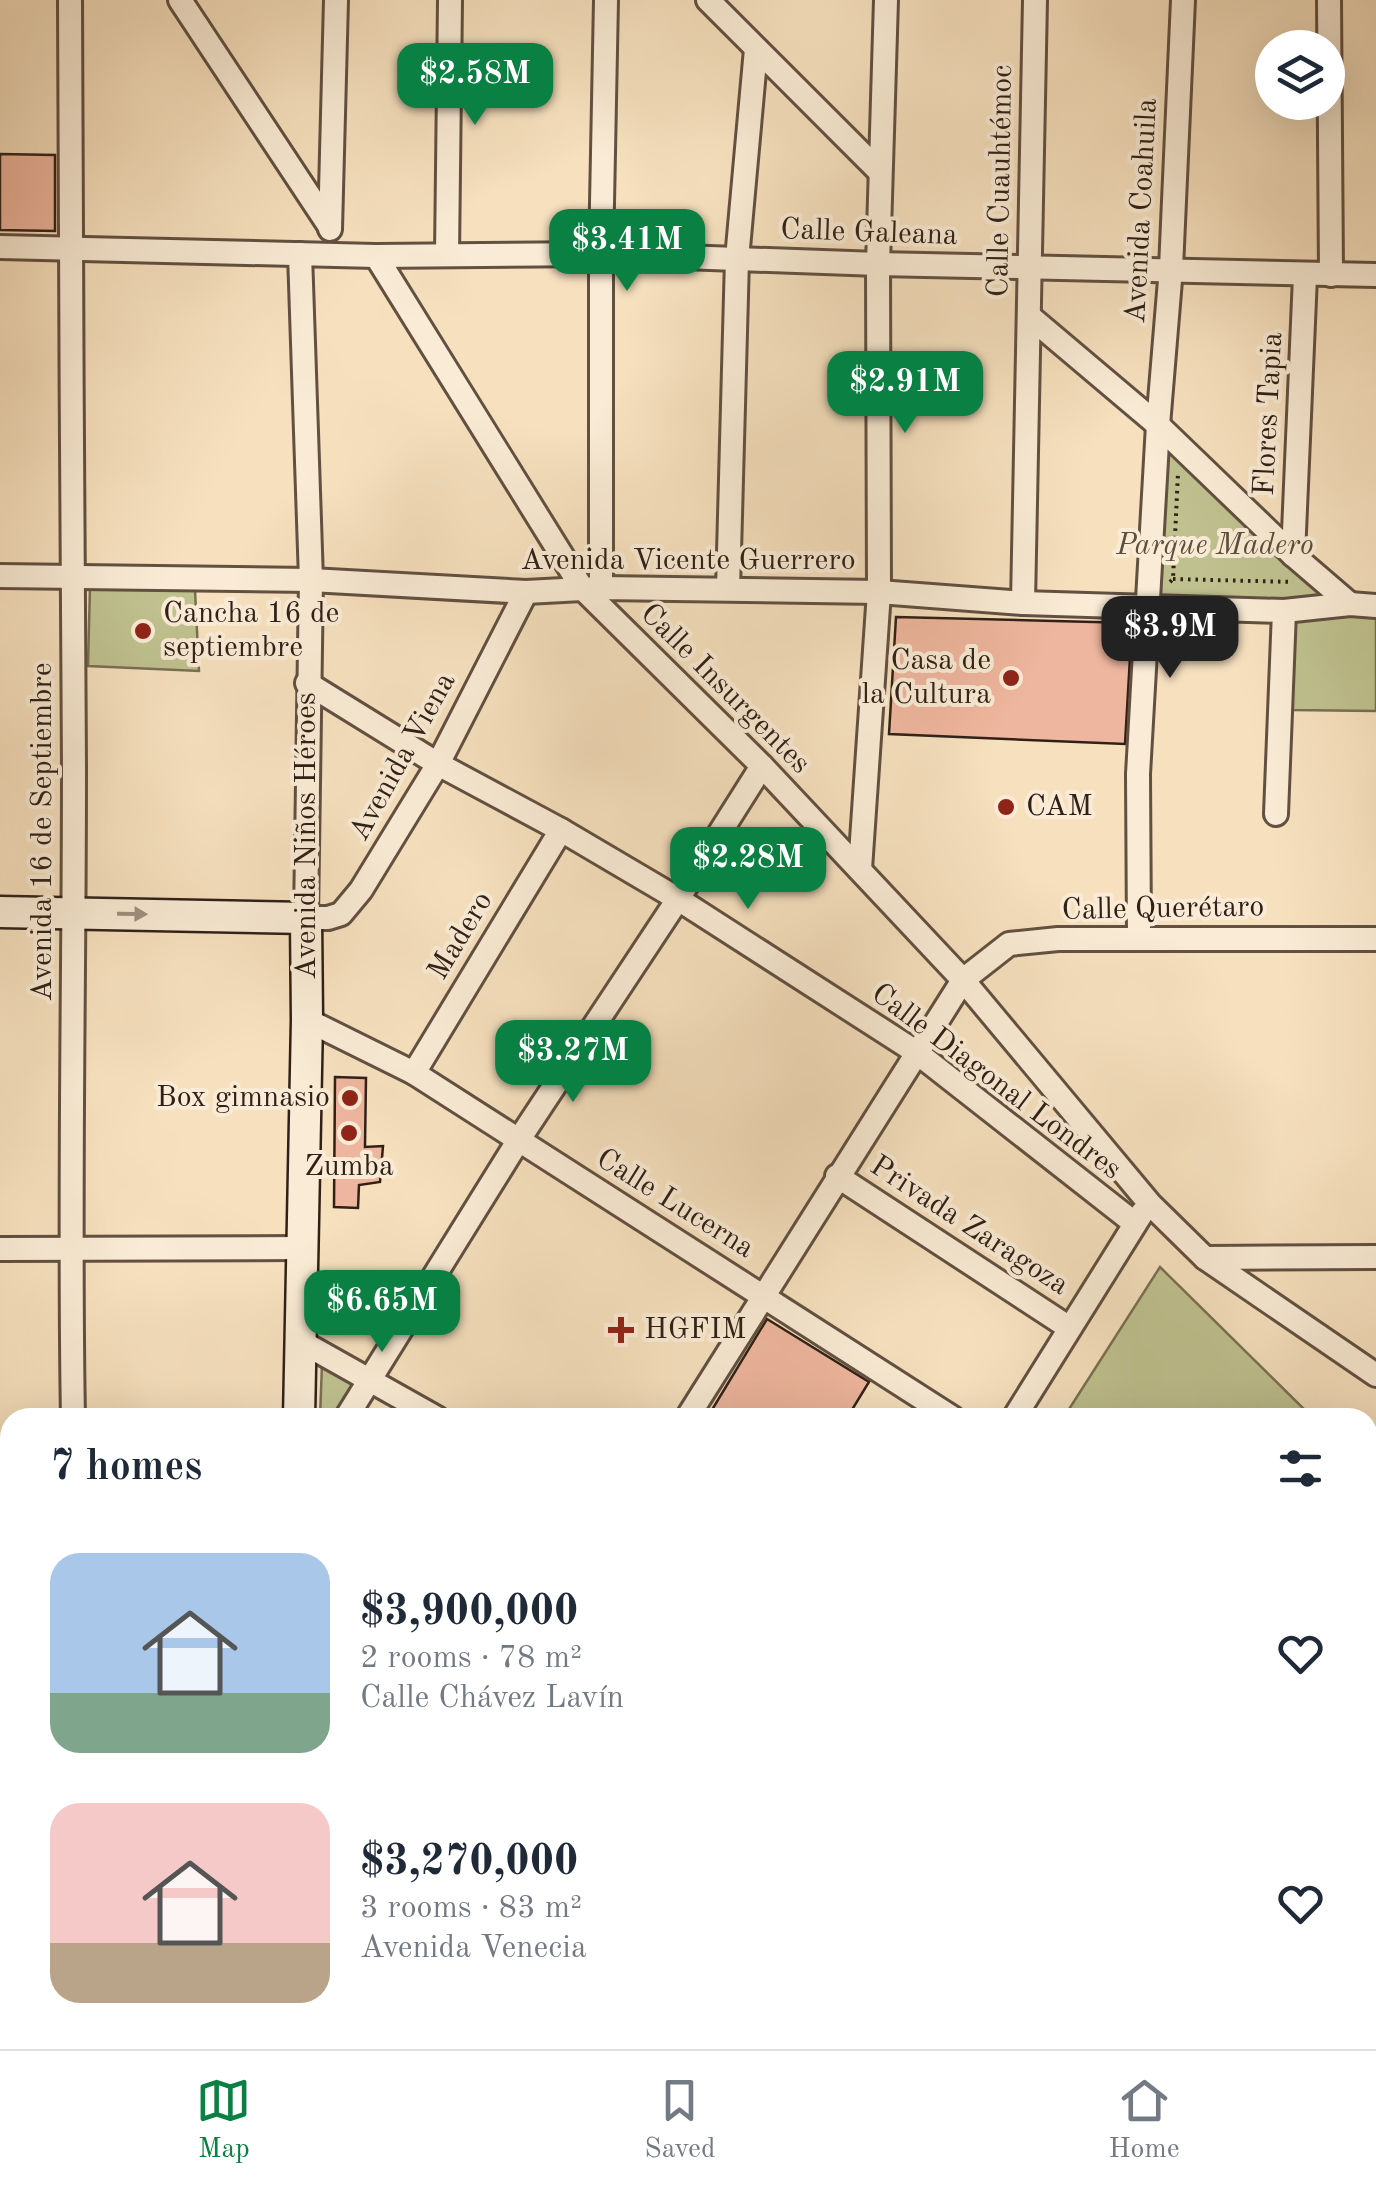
<!DOCTYPE html>
<meta charset="utf-8">
<style>
:root{--surface:#fff;--page:#f2f2f3;--text:#1f2937;--muted:#747a83;--line:#e0e1e3;--accent:#0b8043}
body{margin:0;font-family:"Old Standard TT",serif;background:var(--page);color:var(--text);height:100vh;display:flex;flex-direction:column;font-size:38px;white-space:nowrap}
*{box-sizing:border-box;margin:0}
p{font-size:32px;color:var(--muted)}
.icon{flex:none;width:55px;height:55px;fill:none;stroke:currentColor;stroke-width:2;stroke-linecap:round;stroke-linejoin:round}
.map{position:relative;flex:1;overflow:hidden}
.side{position:absolute;left:0px;top:1408px;width:1378px;height:642px;display:flex;flex-direction:column;background:var(--surface);border-radius:30px 30px 0 0;box-shadow:0 10px 40px #0002}
.side>*{flex:none}
.tools{position:absolute;left:1255px;top:30px;display:grid;gap:20px}
.tools a{display:grid;place-items:center;width:90px;height:90px;border-radius:50%;background:var(--surface);box-shadow:0 10px 40px #0002;font-size:50px}
.price{position:absolute;translate:-50% -85px;padding:0 22px;border-radius:20px;background:var(--accent);color:#fff;font-size:32px;line-height:65px;filter:drop-shadow(0 2px 5px #0008)}
.price::after{content:'';position:absolute;left:50%;top:60px;width:30px;height:22px;margin-left:-15px;background:inherit;clip-path:polygon(0 0,100% 0,50% 100%)}
.price.current{background:#222;color:#fff}
ul{padding:0;list-style:none}
li{display:flex;align-items:center;gap:30px;height:250px;padding:0 50px}
li span{display:grid;place-items:center;flex:none;width:280px;height:200px;border-radius:30px;color:#555}
li>.icon{margin-inline-start:auto}
span .icon{width:120px;height:120px;fill:#fffc;stroke-width:1}
li b{font-size:42px}
h2{display:flex;justify-content:space-between;align-items:center;height:120px;padding:0 50px;font-size:42px}
.tab-bar{display:flex;justify-content:space-around;align-items:center;height:140px;border-top:2px solid var(--line);background:var(--surface);font-size:28px;color:var(--muted)}
.tab-bar a{display:grid;justify-items:center;gap:5px}
.tab-bar .current{color:var(--accent)}
.map>svg:first-child{display:block}
.green{fill:#bfc18f;stroke:#787053;stroke-width:2.5}
.building{fill:#eeb69e;stroke:#302017;stroke-width:2.5}
.lines{fill:none;stroke-linecap:round;stroke-linejoin:round}
.street-casing{stroke:#625041;stroke-width:28}
.secondary-casing{stroke:#302017;stroke-width:35}
.primary-casing{stroke:#302017;stroke-width:40}
.path{stroke:#302017;stroke-width:4;stroke-dasharray:2.5 5;stroke-linecap:butt}
.street{stroke:#f9ebd5;stroke-width:22}
.secondary{stroke:#f9ebd5;stroke-width:30}
.primary{stroke:#ebc07f;stroke-width:35}
.oneway{fill:#9f9080}
.poi-dot{fill:#8f2418;stroke:#f9ebd5;stroke-width:4}
.labels{text-anchor:middle;dominant-baseline:central;stroke-width:8;stroke-linejoin:round;paint-order:stroke}
.street-label{font-size:30px;fill:#302017;stroke:#f9ebd5}
.park-label{font-size:30px;font-style:italic;fill:#5b503b;stroke:#f9ebd5}
.poi-label{font-size:30px;fill:#302017;stroke:#f9ebd5;text-anchor:start}
</style>
<div class="map">
<svg width="1376" height="2049" viewBox="0 0 1376 2049">
<rect width="100%" height="100%" fill="#f6e0be"/>
<filter id="stains"><feTurbulence type="fractalNoise" baseFrequency=".002" numOctaves="4"/><feColorMatrix values="0 0 0 0 .2 0 0 0 0 .09 0 0 0 0 .02 0 0 0 .5 -.17"/></filter>
<radialGradient id="worn" r=".72"><stop offset=".6" stop-color="#630" stop-opacity="0"/><stop offset="1" stop-color="#630" stop-opacity=".3"/></radialGradient>
<g class="green">
<path d="M1165 423 1341 599H1160Z"/>
<path d="M90 586 195 590 199 671 88 666Z"/>
<path d="M1376 613V711L1292 710 1293 615Z"/>
<path d="M1160 1267 1312 1417H1064Z"/>
<path d="M322 1364 360 1384 338 1417 320 1418Z"/>
<path d="M1368 1472 1376 1481V1805L1368 1798Z"/>
</g>
<g class="building">
<path d="M0 154 55 155V231L0 230Z"/>
<path d="M896 617 1132 623 1125 744 889 734Z"/>
<path d="M335 1077 366 1078 365 1147 383 1146 380 1182 359 1185 358 1208 334 1207Z"/>
<path d="M767 1319 869 1382 847 1418H707Z"/>
</g>
<g class="lines">
<defs>
<g id="street">
<path d="M70 0C69 256 74 513 74 769 74 985 69 1201 73 1418"/>
<path d="M180 0 330 227"/>
<path d="M708 0 879 171"/>
<path d="M1329 0 1331 275"/>
<path d="M330 229 336 0"/>
<path d="M0 247 376 256 601 254 878 264 1376 275"/>
<path d="M300 254 311 580 306 918H328L341 914 361 890 438 764 526 592"/>
<path d="M447 255 450 0"/>
<path d="M376 256 582 588 762 766 963 980 1150 1204 1205 1258 1376 1375"/>
<path d="M1029 316 1158 425 1293 555 1350 604"/>
<path d="M1293 555 1305 276"/>
<path d="M0 576 311 580 526 592 601 588 879 592 1023 603 1284 611 1350 604 1376 606"/>
<path d="M601 588V254L606 0"/>
<path d="M728 589 737 259 756 49"/>
<path d="M1023 603 1035 0"/>
<path d="M307 683 438 764 561 830 678 899 916 1052 1133 1222"/>
<path d="M1276 814 1284 611"/>
<path d="M860 869 879 592 878 264 886 0"/>
<path d="M1139 936 1138 774 1158 425 1171 268 1183 0"/>
<path d="M307 1020 414 1073 953 1418"/>
<path d="M414 1073 561 830"/>
<path d="M837 1176 1068 1327"/>
<path d="M0 1249 301 1248"/>
<path d="M1205 1258 1376 1257"/>
<path d="M300 1341 437 1418"/>
<path d="M346 1418 518 1141 678 899 762 766"/>
<path d="M687 1418 963 980 1009 944 1058 939H1376"/>
<path d="M1014 1418 1142 1213"/>
<path d="M0 1570H10"/>
<path d="M731 2040 745 2049"/>
<path d="M36 2049 41 2040"/>
<path d="M427 2049 434 2040"/>
<path d="M603 2049 610 2040"/>
</g>
<path id="secondary" d="M0 912 306 918 307 1020 299 1418"/>
<g id="primary">
<path d="M0 1873 10 1879"/>
<path d="M265 2040 280 2049"/>
</g>
</defs>
<use href="#street" class="street-casing"/>
<use href="#secondary" class="secondary-casing"/>
<use href="#primary" class="primary-casing"/>
<g class="path">
<path d="M1173 579 1293 582"/>
<path d="M1170 582 1173 579 1178 473"/>
</g>
<use href="#street" class="street"/>
<use href="#secondary" class="secondary"/>
<use href="#primary" class="primary"/>
</g>
<defs><path id="oneway-solid" d="M-6-.8H1V-3.2L6.5 0L1 3.2V.8H-6Z" transform="scale(2.5)"/></defs>
<use class="oneway" href="#oneway-solid" transform="translate(132 914) rotate(1)"/>
<g class="poi-dot">
<circle cx="143" cy="631" r="10"/>
<circle cx="1011" cy="678" r="10"/>
<circle cx="1006" cy="807" r="10"/>
<circle cx="350" cy="1098" r="10"/>
<circle cx="349" cy="1133" r="10"/>
<path d="M616 1315h10v10h10v10h-10v10h-10v-10h-10v-10h10z"/>
</g>
<g class="labels">
<g class="street-label">
<text transform="translate(1001 181) rotate(-89)">Calle Cuauhtémoc</text>
<text transform="translate(1142 211) rotate(-87)">Avenida Coahuila</text>
<text transform="translate(869 233) rotate(2)">Calle Galeana</text>
<text transform="translate(1269 414) rotate(-87)">Flores Tapia</text>
<text x="688" y="561">Avenida Vicente Guerrero</text>
<text transform="translate(725 689) rotate(45)">Calle Insurgentes</text>
<text transform="translate(403 757) rotate(-61)">Avenida Viena</text>
<text transform="translate(43 832) rotate(-90)">Avenida 16 de Septiembre</text>
<text transform="translate(307 836) rotate(-90)">Avenida Niños Héroes</text>
<text transform="translate(1163 909) rotate(-1)">Calle Querétaro</text>
<text transform="translate(461 936) rotate(-59)">Madero</text>
<text transform="translate(996 1082) rotate(37)">Calle Diagonal Londres</text>
<text transform="translate(675 1204) rotate(32)">Calle Lucerna</text>
<text transform="translate(969 1226) rotate(33)">Privada Zaragoza</text>
</g>
<g class="park-label">
<text x="1215" y="546">Parque Madero</text>
</g>
<g class="poi-label">
<text x="163" y="614">Cancha 16 de<tspan x="163" dy="34">septiembre</tspan></text>
<text x="991" y="661" text-anchor="end">Casa de<tspan x="991" dy="34">la Cultura</tspan></text>
<text x="1026" y="807">CAM</text>
<text x="330" y="1098" text-anchor="end">Box gimnasio</text>
<text x="349" y="1167" text-anchor="middle">Zumba</text>
<text x="644" y="1330">HGFIM</text>
</g>
</g>
<rect width="100%" height="100%" filter="url(#stains)"/>
<rect width="100%" height="100%" fill="url(#worn)"/>
</svg>
<div class="tools">
<a><svg class="icon" aria-label="layers" viewBox="0 0 24 24"><path d="M12 4l9 5-9 5-9-5zM3 14l9 5 9-5"/></svg></a>
</div>
<b class="price" style="left:475px;top:128px">$2.58M</b>
<b class="price" style="left:627px;top:294px">$3.41M</b>
<b class="price" style="left:905px;top:436px">$2.91M</b>
<b class="price current" style="left:1170px;top:681px">$3.9M</b>
<b class="price" style="left:748px;top:912px">$2.28M</b>
<b class="price" style="left:573px;top:1105px">$3.27M</b>
<b class="price" style="left:382px;top:1355px">$6.65M</b>
<section class="side">
<h2>7 homes<svg class="icon" aria-label="filters" viewBox="0 0 24 24"><path d="M4 7h16M4 17h16"/><circle cx="9" cy="7" r="2"/><circle cx="15" cy="17" r="2"/></svg></h2>
<ul>
<li><span style="background:linear-gradient(#a9c7e8 70%,#7fa58c 0)"><svg class="icon" aria-label="home" viewBox="0 0 24 24"><path d="M3 11l9-7 9 7M6 9v11h12V9"/></svg></span><div><b>$3,900,000</b><p>2 rooms · 78 m²</p><p>Calle Chávez Lavín</p></div><svg class="icon" aria-label="heart" viewBox="0 0 24 24"><path d="M12 20l-8-8c-3-5 5-10 8-4 3-6 11-1 8 4z"/></svg></li>
<li><span style="background:linear-gradient(#f6c9c9 70%,#b9a48a 0)"><svg class="icon" aria-label="home" viewBox="0 0 24 24"><path d="M3 11l9-7 9 7M6 9v11h12V9"/></svg></span><div><b>$3,270,000</b><p>3 rooms · 83 m²</p><p>Avenida Venecia</p></div><svg class="icon" aria-label="heart" viewBox="0 0 24 24"><path d="M12 20l-8-8c-3-5 5-10 8-4 3-6 11-1 8 4z"/></svg></li>
</ul>
</section>
</div>
<nav class="tab-bar">
<a class="current"><svg class="icon" aria-label="map" viewBox="0 0 24 24"><path d="M3 6l6-2 6 2 6-2v14l-6 2-6-2-6 2zM9 4v14M15 6v14"/></svg>Map</a>
<a><svg class="icon" aria-label="saved" viewBox="0 0 24 24"><path d="M7 4h10v16l-5-4-5 4z"/></svg>Saved</a>
<a><svg class="icon" aria-label="home" viewBox="0 0 24 24"><path d="M3 11l9-7 9 7M6 9v11h12V9"/></svg>Home</a>
</nav>
